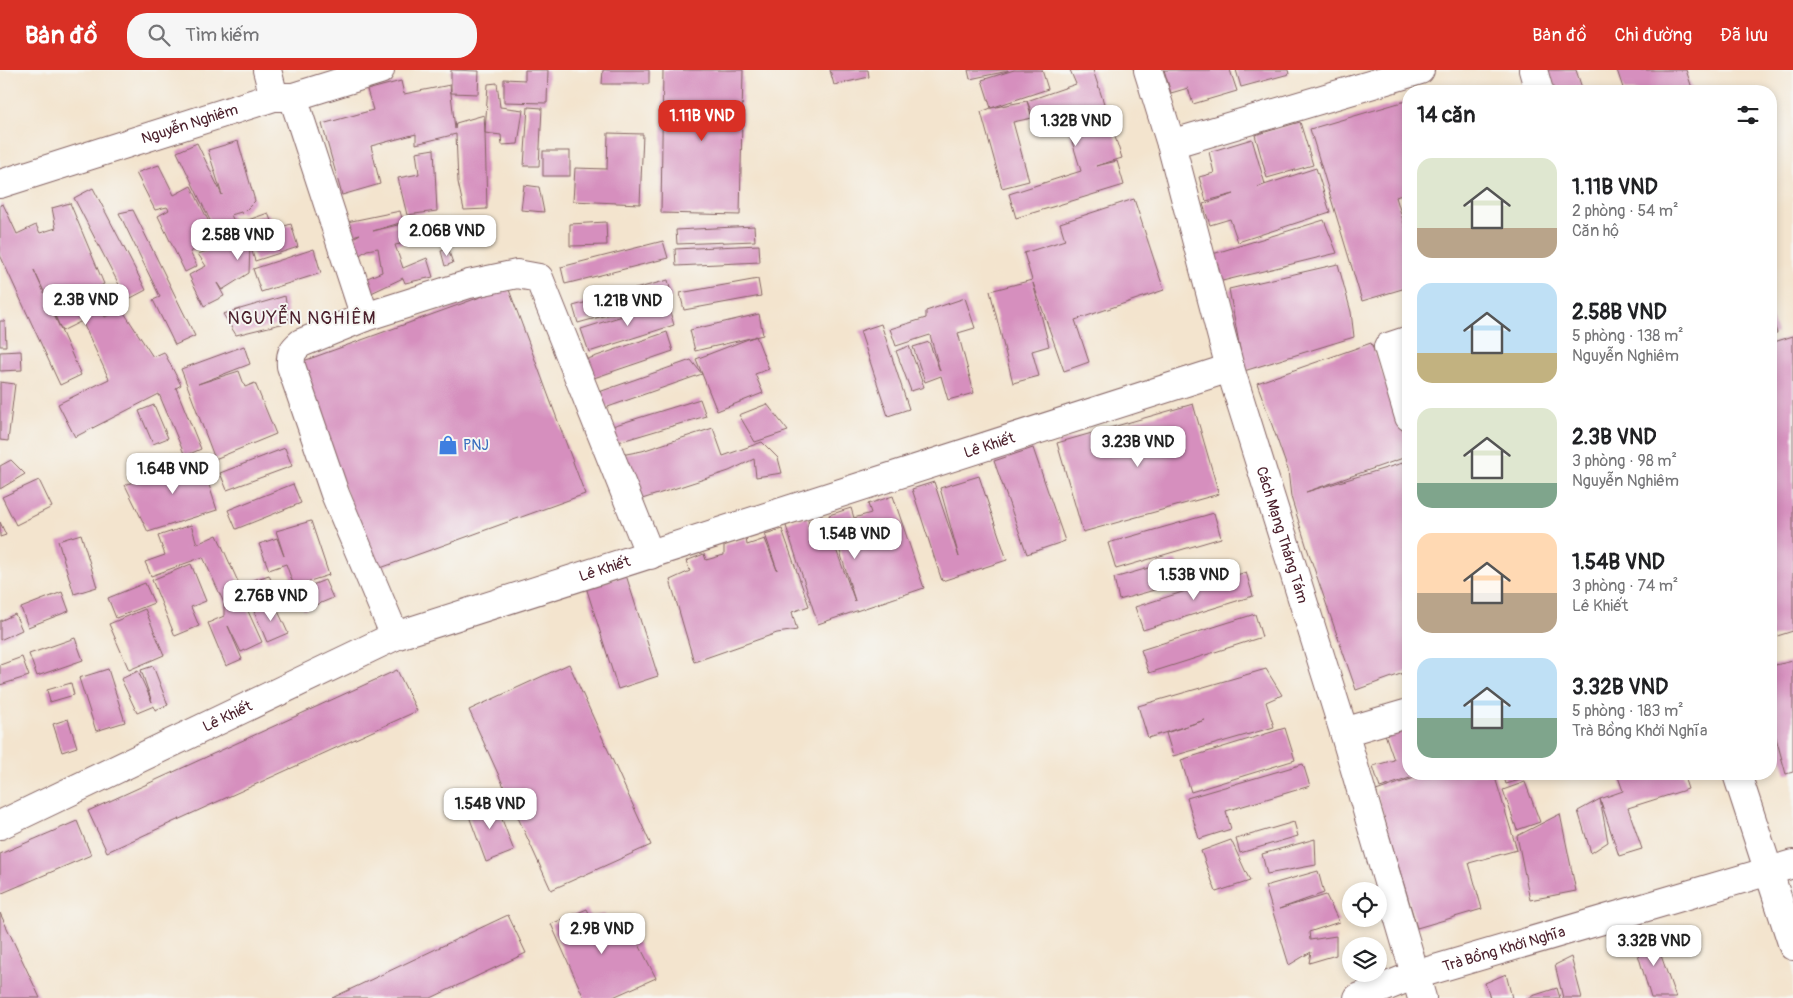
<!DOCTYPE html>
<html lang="vi">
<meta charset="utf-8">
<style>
:root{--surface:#fff;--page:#f6f6f6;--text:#202124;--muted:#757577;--accent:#d93025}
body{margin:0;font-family:Pangolin,sans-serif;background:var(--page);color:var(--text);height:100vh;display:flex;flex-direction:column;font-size:19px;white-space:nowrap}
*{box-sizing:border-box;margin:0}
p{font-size:16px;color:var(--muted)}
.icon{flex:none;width:28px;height:28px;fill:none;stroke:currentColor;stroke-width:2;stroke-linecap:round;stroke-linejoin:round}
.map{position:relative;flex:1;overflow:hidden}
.drawer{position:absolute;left:1402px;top:15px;width:375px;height:695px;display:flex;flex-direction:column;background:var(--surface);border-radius:20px;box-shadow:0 2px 8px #0003}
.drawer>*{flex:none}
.buttons{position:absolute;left:1342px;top:812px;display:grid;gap:10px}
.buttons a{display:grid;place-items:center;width:45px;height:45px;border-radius:50%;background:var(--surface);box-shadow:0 2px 8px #0003;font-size:25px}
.price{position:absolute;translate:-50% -42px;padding:0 11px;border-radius:10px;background:#fff;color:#222;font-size:16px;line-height:32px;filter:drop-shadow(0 1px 2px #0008)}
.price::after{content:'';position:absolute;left:50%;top:30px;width:15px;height:11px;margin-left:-8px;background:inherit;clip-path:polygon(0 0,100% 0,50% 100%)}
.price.active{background:var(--accent);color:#fff}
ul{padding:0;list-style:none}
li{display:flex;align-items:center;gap:15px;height:125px;padding:0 15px}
li span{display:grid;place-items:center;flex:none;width:140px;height:100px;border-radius:15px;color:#555}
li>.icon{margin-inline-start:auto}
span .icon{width:60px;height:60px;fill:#fffc;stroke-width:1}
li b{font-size:21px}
h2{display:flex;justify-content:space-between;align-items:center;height:60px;padding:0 15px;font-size:21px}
header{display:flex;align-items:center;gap:30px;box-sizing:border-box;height:70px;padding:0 25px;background:var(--accent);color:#fff}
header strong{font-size:24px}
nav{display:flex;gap:28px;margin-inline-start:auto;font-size:18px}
.search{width:350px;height:45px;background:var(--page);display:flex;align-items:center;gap:12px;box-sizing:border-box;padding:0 18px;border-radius:20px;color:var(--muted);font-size:19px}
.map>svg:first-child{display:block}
.building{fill:#d68fbe}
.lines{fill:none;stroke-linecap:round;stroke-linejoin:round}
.minor-casing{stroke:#856464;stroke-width:30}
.minor{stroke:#fff;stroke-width:28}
.labels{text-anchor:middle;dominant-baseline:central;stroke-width:4;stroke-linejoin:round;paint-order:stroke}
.street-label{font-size:15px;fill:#4a1f2b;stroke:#f6f6f2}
.shop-label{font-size:15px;fill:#366cbe;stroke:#f6f6f2;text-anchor:start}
.quarter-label{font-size:18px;letter-spacing:1px;fill:#4a1f2b;stroke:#f6f6f2}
</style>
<header>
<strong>Bản đồ</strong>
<div class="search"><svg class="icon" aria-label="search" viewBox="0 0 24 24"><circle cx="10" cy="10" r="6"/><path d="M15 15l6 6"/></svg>Tìm kiếm</div>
<nav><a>Bản đồ</a><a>Chỉ đường</a><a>Đã lưu</a></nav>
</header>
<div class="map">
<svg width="1793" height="928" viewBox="0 0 1793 928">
<rect width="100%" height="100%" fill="#f6f6f2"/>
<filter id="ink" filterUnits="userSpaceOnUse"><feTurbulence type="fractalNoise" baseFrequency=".02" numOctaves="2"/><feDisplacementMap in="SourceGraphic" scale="10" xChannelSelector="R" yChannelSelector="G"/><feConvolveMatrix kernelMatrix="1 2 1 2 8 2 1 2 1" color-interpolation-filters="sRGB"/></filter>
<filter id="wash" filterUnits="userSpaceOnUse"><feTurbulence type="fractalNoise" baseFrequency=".0096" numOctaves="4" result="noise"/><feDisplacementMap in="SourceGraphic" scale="20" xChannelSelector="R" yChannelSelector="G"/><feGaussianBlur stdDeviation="1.12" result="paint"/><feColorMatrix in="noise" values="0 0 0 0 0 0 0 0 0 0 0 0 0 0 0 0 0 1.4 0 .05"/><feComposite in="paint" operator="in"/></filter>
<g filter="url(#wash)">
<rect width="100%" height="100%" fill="#f3e4ce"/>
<g id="blocks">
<g class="building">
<path d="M451 0 479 1 478 24 451 23Z"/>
<path d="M525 0H548L547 33 504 32V9L525 10Z"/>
<path d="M603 0H649V14H602Z"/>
<path d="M663 0H743L740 145 661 143Z"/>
<path d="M830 0H868L869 7 834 15Z"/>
<path d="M968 0H1008V1L970 9Z"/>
<path d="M1014 0H1042L1048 19 991 38 1027 31 1032 48 1013 52 1029 111 1002 118 981 42 991 38 982 10Z"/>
<path d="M1070 0H1093L1122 88 1096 96 1117 91 1124 115 1016 148 1009 124 1081 101 1062 39 1035 50 1027 31 1076 14Z"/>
<path d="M1164 0H1230L1237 21 1193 34 1188 18 1171 23Z"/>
<path d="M1236 0H1288L1289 4 1241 17Z"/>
<path d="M1539 0H1576L1583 21H1546Z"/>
<path d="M1617 0H1686L1693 21H1624Z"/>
<path d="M401 11 404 24 450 15 455 59 456 53 484 45 485 63 488 14 497 13 500 37 523 40 518 74 502 75 501 65 485 63 487 139 464 140 458 112 456 64 416 74V64L371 76 380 114 342 125 322 54 373 40 367 20Z"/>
<path d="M1409 30V127L1407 123 1396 127 1409 170V217L1362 231 1310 59Z"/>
<path d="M528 37 542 38 539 96H524Z"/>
<path d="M1300 52 1313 95 1267 108 1255 65Z"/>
<path d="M608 63 643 64 640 134 573 131 575 98 607 99Z"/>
<path d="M1252 69 1265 114 1258 117 1316 98 1330 142 1238 172 1230 149 1210 155 1203 134 1234 124 1206 131 1199 107 1214 103 1209 82Z"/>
<path d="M238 71 255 131 242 144 241 142 231 145 240 163 221 173 177 82 197 73 222 125 208 80Z"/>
<path d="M434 79 437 141 407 145 398 108 419 104 416 82Z"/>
<rect x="543" y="81" width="27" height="25"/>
<path d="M159 95 174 125 191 116 217 168 190 182 197 196 185 202 158 146 169 140 167 137 155 140 136 103Z"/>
<path d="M524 115 539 117 544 142 521 140Z"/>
<path d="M93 118 146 220 127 230 74 128Z"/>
<path d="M1134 129 1164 220 1075 250 1089 292 1064 301 1033 213 1049 276 1032 281 1039 306 1013 313 990 221 1032 210 1024 183 1065 170 1060 153Z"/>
<path d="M70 133 104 214 91 221 105 247 121 238 153 287 164 282 181 315 176 318 201 379 185 386 159 324 75 367 58 334 109 309 82 251 62 261 34 200 81 305 60 315 0 185V135L3 134 17 164 36 155 40 163 56 158 52 138Z"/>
<path d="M133 140 195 266 175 275 153 230 160 227 119 143Z"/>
<path d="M400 141 403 152 373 161 418 150V171L395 175 403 198 427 188 433 207 405 213 403 208 365 226 360 211 382 202 378 178 367 180 351 191 345 173 360 164 345 168 342 153Z"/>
<path d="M268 143 273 156 242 167 237 154Z"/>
<path d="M1324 150 1337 183 1210 214 1206 186Z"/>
<path d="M606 152 607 175 570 176V154Z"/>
<path d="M291 154 298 177 255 191 250 175 249 203 222 220 217 213 224 226 204 236 189 205 206 196 198 184 240 169 242 175H250L249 167Z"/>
<path d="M754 156 755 171 677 174 676 160Z"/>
<path d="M663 171 668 188 565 214 561 197Z"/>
<path d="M759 175 760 192 676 196 675 179Z"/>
<path d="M314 179 321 203 261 222 253 199Z"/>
<path d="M448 179 453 193 445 196 441 181Z"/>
<path d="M1338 194 1351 242 1354 267 1244 301 1229 219Z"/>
<path d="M758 209 761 226 684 240 680 223Z"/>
<path d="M668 210 672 227 578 253 573 236Z"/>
<path d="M508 217 585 424 375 500 298 293Z"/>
<path d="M285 226 289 252 236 265 223 244Z"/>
<path d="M965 228 975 258 958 263 974 323 948 330 941 306 925 312 913 277 929 272 940 301 930 265 896 276 890 259 926 248V241Z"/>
<path d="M667 232 674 255 589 282 581 259Z"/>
<path d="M759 244 763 265 695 281 690 260Z"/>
<path d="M1771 246 1777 263 1771 265Z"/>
<path d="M0 251H5L6 276H0Z"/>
<path d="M881 254 909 339 888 346 860 261Z"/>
<path d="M667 262 673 281 585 311 579 292Z"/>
<path d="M756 266 769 299 755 304 763 323 717 341 696 289Z"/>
<path d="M1793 266V561L1771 568V385L1773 384 1771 378V273Z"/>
<path d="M1371 273 1409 375V386L1306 422 1406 392 1409 400V477L1404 479 1409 478V601L1356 620 1307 478 1291 427 1288 400 1257 313Z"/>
<path d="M244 276 250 294 198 314 239 301 245 317 255 313 276 364 215 389 181 299Z"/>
<path d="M909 276 924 317 911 321 896 281Z"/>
<path d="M21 281 22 300 0 301V282Z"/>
<path d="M691 290 702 304 605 338 599 322Z"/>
<path d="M0 312 15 314 8 371 0 370Z"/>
<path d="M700 329 706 346 615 373 609 357Z"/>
<path d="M767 334 788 361 755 372 739 345Z"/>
<path d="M1193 334 1219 424 1083 462 1057 373Z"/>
<path d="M154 335 168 368 153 374 139 341Z"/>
<path d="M713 358 723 386 762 372 778 388 782 403 756 407 754 389 729 401 636 431 616 386 642 381Z"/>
<path d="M285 378 292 396 227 420 220 403Z"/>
<path d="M1033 378 1065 471 1027 484 994 391Z"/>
<path d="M200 387 217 440 148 462 125 415Z"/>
<path d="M11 390 25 404 0 419V396Z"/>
<path d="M979 406 1007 490 942 511 912 419 934 412 959 487 940 418Z"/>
<path d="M39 410 52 437 16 455 2 427Z"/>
<path d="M293 414 301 433 236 459 228 440Z"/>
<path d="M893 426 924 518 818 554 785 453 807 447 811 460 827 455 855 531 829 445 851 438 854 448 871 443 868 434Z"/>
<path d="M1214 443 1221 468 1116 499 1108 473Z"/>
<path d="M311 451 329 505 294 516 286 494 269 500 259 474 277 468 284 486 276 461Z"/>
<path d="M0 452 6 465 0 467Z"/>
<path d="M191 455 197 474 217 465 244 525 224 533 243 530 262 572 241 582 228 556 242 589 226 596 208 553 224 546V533L203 487 151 506 145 492 165 485 158 466Z"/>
<path d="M782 459 809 536 792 542 797 560 777 563 694 592 670 510 690 501 686 491 704 484 706 490 724 485V475L746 468 747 475 765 469 777 500 765 464Z"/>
<path d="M81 464 97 517 74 524 58 471Z"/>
<path d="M1176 490 1183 512 1119 530 1114 508Z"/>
<path d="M191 494 206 531 191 537 199 556 175 566 152 510Z"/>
<path d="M1246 502 1253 526 1143 560 1135 537Z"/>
<path d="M269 505 277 526 252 534 245 513Z"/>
<path d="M626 505 658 606 618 619 586 517Z"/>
<path d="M325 510 333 528 304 540 297 521Z"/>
<path d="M145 513 154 533 116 548 108 528Z"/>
<path d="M62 522 69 541 28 557 21 538Z"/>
<path d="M274 532 288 563 267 572 254 541Z"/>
<path d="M145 539 164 585 129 600 109 554Z"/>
<path d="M15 544 22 560 0 570V551Z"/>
<path d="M1255 544 1262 567 1149 603 1141 580Z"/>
<path d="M75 568 83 590 37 606 29 584Z"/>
<path d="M22 587 29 606 0 615V595Z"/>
<path d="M1793 591V702L1786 704 1771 650V596Z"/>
<path d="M569 594 651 775 551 820 469 640Z"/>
<path d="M153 596 168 635 155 640 154 636 137 643 121 609 138 601 152 632 141 600Z"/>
<path d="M108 599 125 652 96 661 79 608Z"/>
<path d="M1266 599 1282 625 1266 632 1274 657 1173 686 1166 663 1205 650 1148 668 1138 636Z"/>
<path d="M397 600 417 641 107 782 88 741Z"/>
<path d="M71 613 74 625 50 632 47 620Z"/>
<path d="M68 649 77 677 62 682 53 654Z"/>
<path d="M1409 655V704H1422L1380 718 1373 696 1394 690 1385 664Z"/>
<path d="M1285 658 1295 690 1191 722 1181 690Z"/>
<path d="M1303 694 1310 716 1226 741 1231 759 1199 769 1187 728Z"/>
<path d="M1426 704H1494L1517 780 1469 793 1482 839 1417 858 1376 721Z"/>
<path d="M1503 704H1541L1506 714Z"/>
<path d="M1546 704H1563L1548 709Z"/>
<path d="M1617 704H1683L1688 719 1628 738 1642 779 1619 786 1600 729 1623 721Z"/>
<path d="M1525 712 1540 752 1517 760 1503 720Z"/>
<path d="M494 728 514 781 486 792 466 738Z"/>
<path d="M1600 729 1608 772 1591 783 1578 741Z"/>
<path d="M1560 744 1576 821 1530 830 1517 766Z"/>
<path d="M77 751 91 785 0 824V784Z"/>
<path d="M1294 752 1298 766 1240 783 1236 769Z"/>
<path d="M1315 769 1316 795 1267 804 1262 784Z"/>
<path d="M1231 770 1250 811 1216 822 1201 781Z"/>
<path d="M1318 801 1324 823 1279 839 1326 825 1339 852 1309 862 1310 870 1336 866V885L1309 893 1311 882 1289 895 1265 816Z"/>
<path d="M587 839 591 847 604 844 610 854 625 847 656 908 611 928H584L551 854Z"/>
<path d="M0 843 40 928H0Z"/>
<path d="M508 845 526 883 431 928H332Z"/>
<path d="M1652 860 1676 928H1651L1634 871Z"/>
<path d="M1571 887 1582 928H1563L1555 895Z"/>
<path d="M1506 904 1512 928H1490L1485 913Z"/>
<path d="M1557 918 1560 928H1526Z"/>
</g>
</g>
</g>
<g filter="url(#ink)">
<use href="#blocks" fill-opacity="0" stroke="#856464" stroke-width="1"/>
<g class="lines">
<defs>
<g id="minor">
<path d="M267 0 274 27"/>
<path id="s1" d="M1148 0 1171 74 1230 298 1344 662 1422 928"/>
<path d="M1533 0 1539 21"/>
<path d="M293 27 365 247"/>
<path d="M1171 74 1420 0"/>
<path id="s2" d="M0 114 274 27H293L380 0"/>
<path d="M1409 270 1388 277 1409 347"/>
<path d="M395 566 335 424 291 296C290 285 292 280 301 273L365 247 469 214 517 204 539 208 650 485"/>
<path d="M1344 662 1409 643"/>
<path d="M1737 704 1793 876"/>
<path id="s3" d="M0 755 395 566 1230 298"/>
<path id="s4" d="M1358 928 1415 905 1793 794"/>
</g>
</defs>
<use href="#minor" class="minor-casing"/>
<use href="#minor" class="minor"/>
</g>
</g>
<defs>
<symbol id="shop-bare" viewBox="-9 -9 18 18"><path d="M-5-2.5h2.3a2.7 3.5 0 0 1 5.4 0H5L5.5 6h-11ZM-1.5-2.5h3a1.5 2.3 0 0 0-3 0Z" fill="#3f7fe0" stroke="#f6f6f2" stroke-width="2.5" paint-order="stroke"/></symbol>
</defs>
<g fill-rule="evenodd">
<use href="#shop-bare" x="434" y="361" width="28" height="28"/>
</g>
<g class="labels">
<g class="street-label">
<text stroke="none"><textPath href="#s2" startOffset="199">Nguyễn Nghiêm</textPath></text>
<text stroke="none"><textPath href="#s3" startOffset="1062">Lê Khiết</textPath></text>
<text stroke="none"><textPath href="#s1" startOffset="484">Cách Mạng Tháng Tám</textPath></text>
<text stroke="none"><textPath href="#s3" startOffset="658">Lê Khiết</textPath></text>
<text stroke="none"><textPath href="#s3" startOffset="252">Lê Khiết</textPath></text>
<text stroke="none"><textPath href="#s4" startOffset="154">Trà Bồng Khởi Nghĩa</textPath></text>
</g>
<g class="shop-label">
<text x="463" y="375">PNJ</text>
</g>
<g class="quarter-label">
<text x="302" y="248">NGUYỄN NGHIÊM</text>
</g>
</g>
</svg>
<div class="buttons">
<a><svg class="icon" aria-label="locate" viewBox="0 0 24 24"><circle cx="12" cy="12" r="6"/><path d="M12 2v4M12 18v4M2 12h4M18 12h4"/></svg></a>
<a><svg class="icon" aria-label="layers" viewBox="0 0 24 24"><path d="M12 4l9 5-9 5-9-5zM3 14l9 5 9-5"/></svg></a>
</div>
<b class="price active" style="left:702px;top:72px">1.11B VND</b>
<b class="price" style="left:1076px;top:77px">1.32B VND</b>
<b class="price" style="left:447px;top:187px">2.06B VND</b>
<b class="price" style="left:238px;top:191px">2.58B VND</b>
<b class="price" style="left:86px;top:256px">2.3B VND</b>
<b class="price" style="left:628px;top:257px">1.21B VND</b>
<b class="price" style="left:1138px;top:398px">3.23B VND</b>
<b class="price" style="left:173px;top:425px">1.64B VND</b>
<b class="price" style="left:855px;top:490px">1.54B VND</b>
<b class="price" style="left:1194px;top:531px">1.53B VND</b>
<b class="price" style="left:271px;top:552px">2.76B VND</b>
<b class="price" style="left:490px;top:760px">1.54B VND</b>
<b class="price" style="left:602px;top:885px">2.9B VND</b>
<b class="price" style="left:1654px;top:897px">3.32B VND</b>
<section class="drawer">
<h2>14 căn<svg class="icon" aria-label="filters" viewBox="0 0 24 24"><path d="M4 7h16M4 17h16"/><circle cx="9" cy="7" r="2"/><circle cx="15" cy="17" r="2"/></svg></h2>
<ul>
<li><span style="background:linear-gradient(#dfe7d0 70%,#b9a48a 0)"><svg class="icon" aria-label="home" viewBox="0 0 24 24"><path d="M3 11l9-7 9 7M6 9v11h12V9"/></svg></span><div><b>1.11B VND</b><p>2 phòng · 54 m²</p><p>Căn hộ</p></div></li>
<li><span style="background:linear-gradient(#bfe0f5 70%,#c2b280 0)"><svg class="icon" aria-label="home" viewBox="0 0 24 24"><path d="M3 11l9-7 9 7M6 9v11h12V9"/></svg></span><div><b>2.58B VND</b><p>5 phòng · 138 m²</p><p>Nguyễn Nghiêm</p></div></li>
<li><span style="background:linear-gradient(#dfe7d0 75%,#7fa58c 0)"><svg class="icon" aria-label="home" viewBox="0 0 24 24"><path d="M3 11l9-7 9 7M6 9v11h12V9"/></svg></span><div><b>2.3B VND</b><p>3 phòng · 98 m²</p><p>Nguyễn Nghiêm</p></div></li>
<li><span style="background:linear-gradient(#ffd9b3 60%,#b9a48a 0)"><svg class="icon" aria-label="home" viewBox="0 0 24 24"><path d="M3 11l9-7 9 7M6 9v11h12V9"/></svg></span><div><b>1.54B VND</b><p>3 phòng · 74 m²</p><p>Lê Khiết</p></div></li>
<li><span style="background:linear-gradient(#bfe0f5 60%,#7fa58c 0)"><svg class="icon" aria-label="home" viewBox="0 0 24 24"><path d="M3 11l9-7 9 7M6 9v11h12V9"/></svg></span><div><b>3.32B VND</b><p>5 phòng · 183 m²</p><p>Trà Bồng Khởi Nghĩa</p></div></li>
</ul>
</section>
</div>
